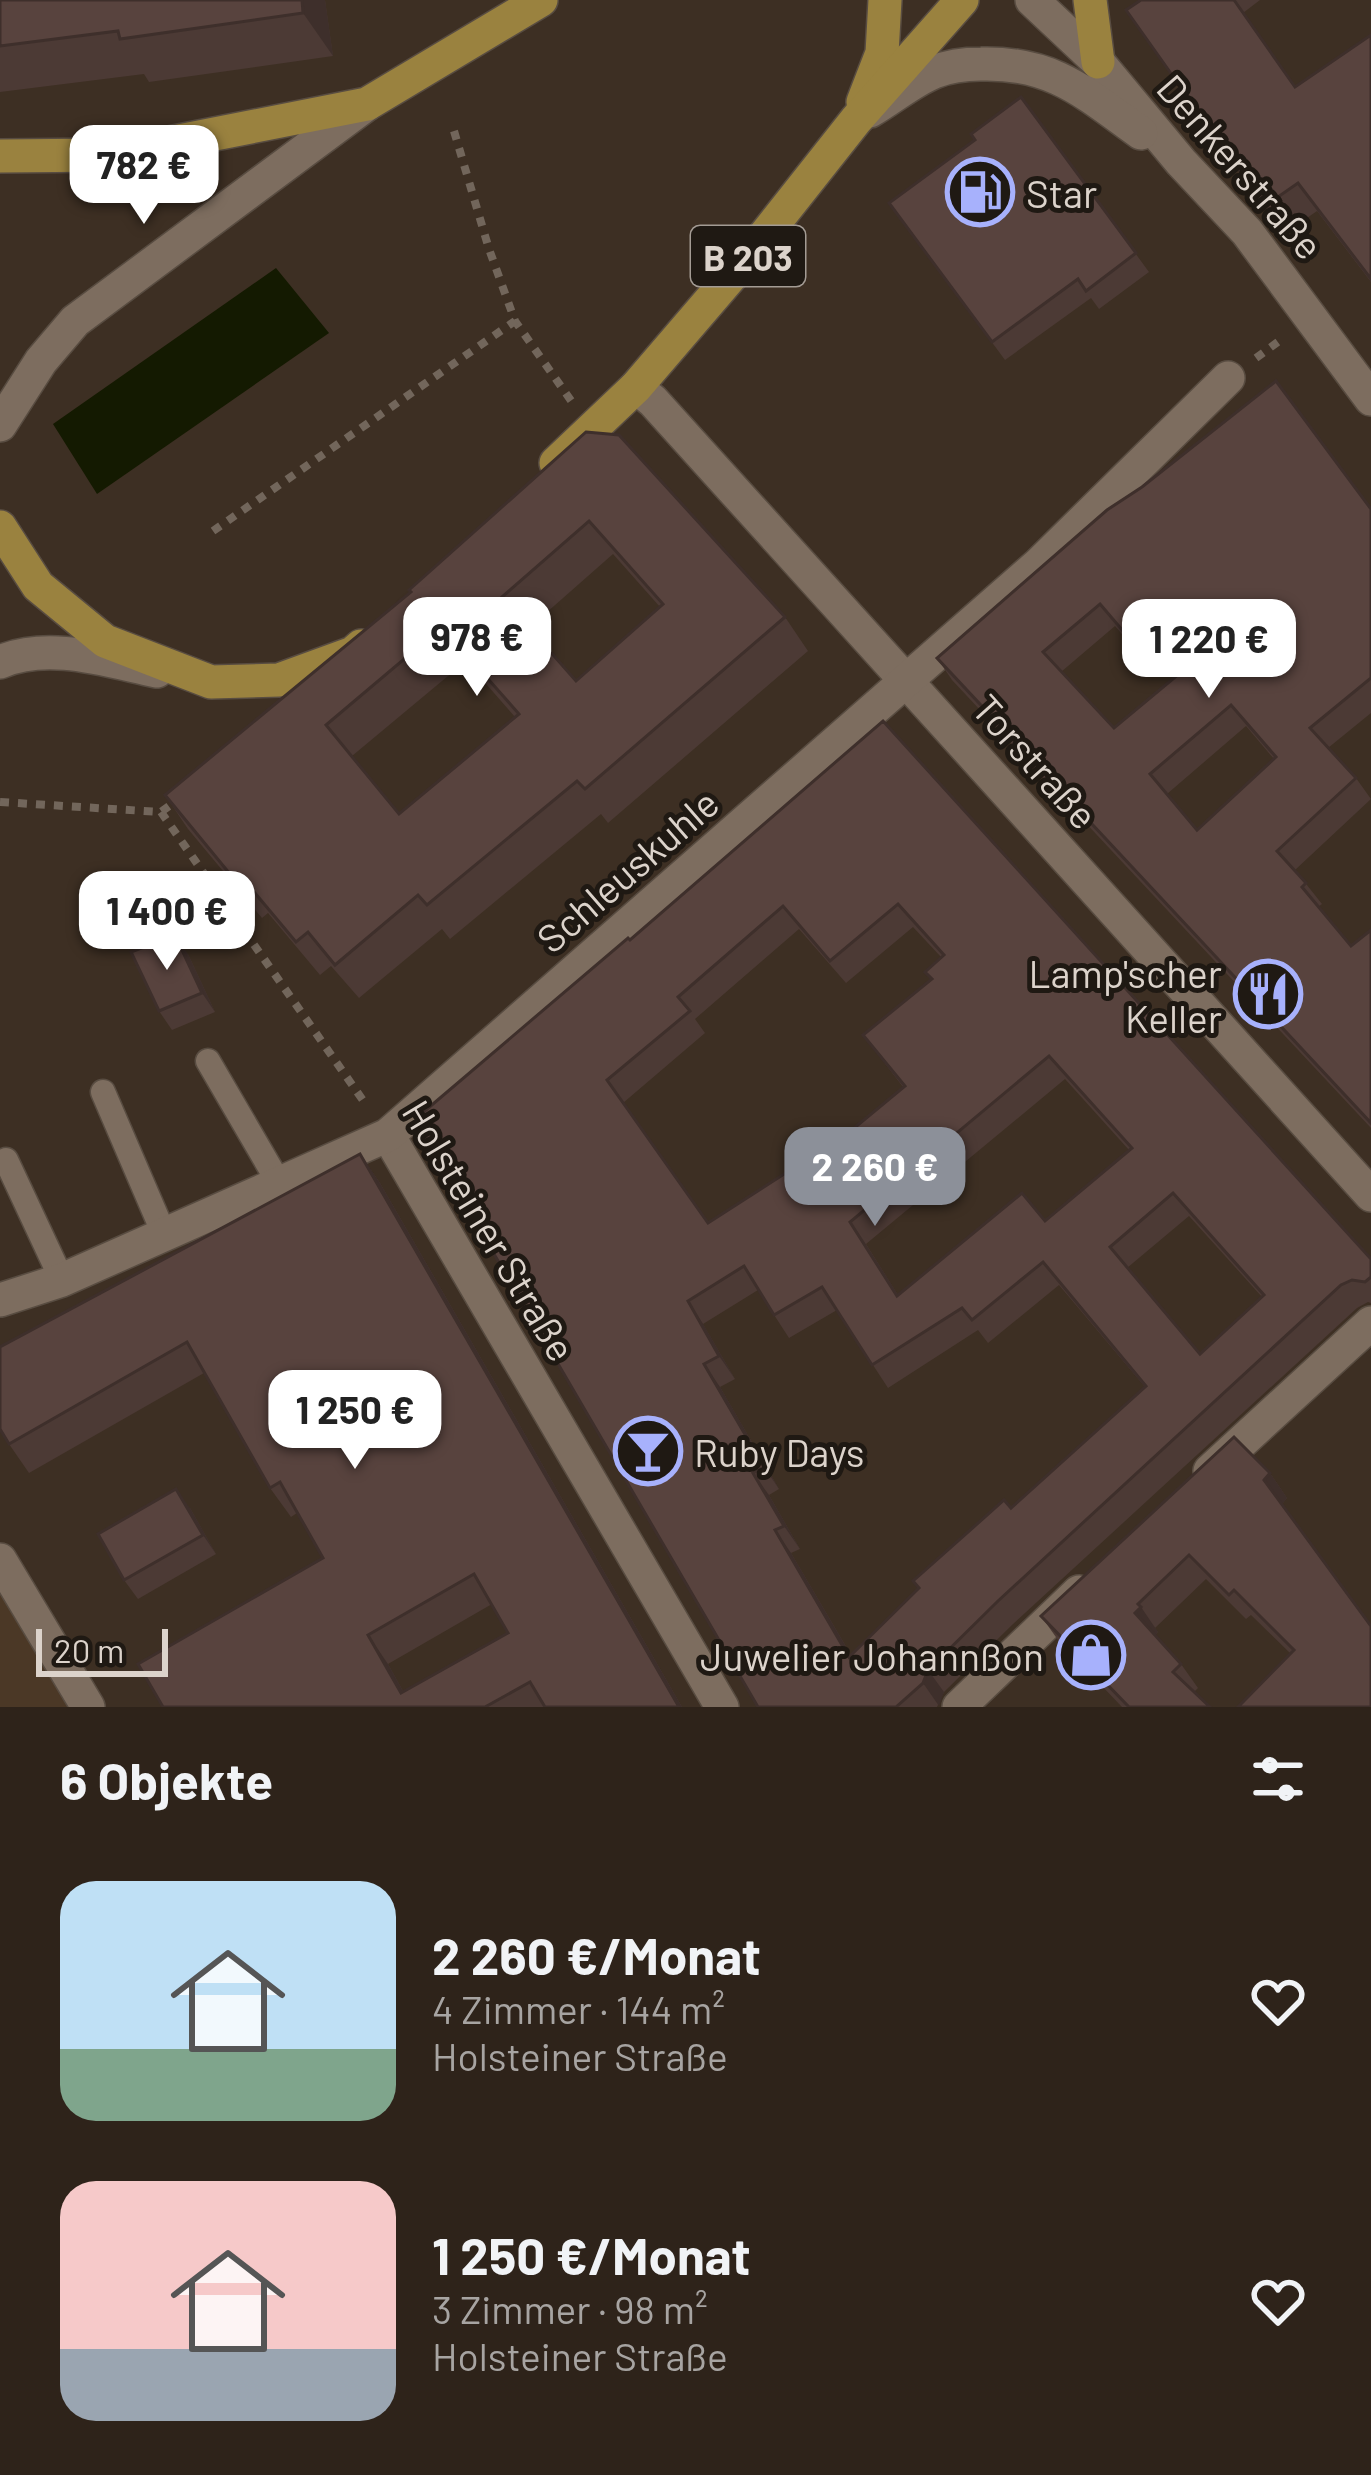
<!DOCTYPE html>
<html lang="de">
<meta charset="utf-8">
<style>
:root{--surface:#2e231a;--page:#362b23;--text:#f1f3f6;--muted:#a7a4a2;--accent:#8c9099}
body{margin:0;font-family:Barlow,sans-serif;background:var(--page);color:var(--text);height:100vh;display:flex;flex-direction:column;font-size:45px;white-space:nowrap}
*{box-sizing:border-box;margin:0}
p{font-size:39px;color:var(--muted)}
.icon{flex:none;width:66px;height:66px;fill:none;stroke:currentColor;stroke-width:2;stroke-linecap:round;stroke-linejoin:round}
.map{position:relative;height:1707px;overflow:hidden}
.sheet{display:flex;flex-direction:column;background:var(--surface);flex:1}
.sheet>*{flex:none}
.scale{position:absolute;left:36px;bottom:30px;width:132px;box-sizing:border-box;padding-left:12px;border:6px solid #dcd3cb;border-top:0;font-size:33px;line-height:42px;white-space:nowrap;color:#dcd3cb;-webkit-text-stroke:9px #1f1913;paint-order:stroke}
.price{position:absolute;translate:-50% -102px;padding:0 27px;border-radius:24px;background:#fff;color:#222;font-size:39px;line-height:78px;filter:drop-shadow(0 3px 6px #0008)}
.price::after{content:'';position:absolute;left:50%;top:72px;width:36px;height:27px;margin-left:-18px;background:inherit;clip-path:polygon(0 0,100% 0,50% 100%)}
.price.selected{background:var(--accent);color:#fff}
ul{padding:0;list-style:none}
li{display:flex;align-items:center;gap:36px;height:300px;padding:0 60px}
li span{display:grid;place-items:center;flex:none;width:336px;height:240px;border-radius:36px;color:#555}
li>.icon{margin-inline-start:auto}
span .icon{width:144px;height:144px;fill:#fffc;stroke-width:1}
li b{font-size:51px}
h2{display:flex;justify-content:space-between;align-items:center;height:144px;padding:0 60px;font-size:51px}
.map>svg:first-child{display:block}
.built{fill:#4b3826}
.water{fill:#141a01}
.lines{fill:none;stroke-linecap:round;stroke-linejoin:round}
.service-casing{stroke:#584c41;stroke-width:27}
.pedestrian-casing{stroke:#584c41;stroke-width:36}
.minor-casing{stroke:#584c41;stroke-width:36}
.secondary-casing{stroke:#584c41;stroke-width:36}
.primary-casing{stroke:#584c41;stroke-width:36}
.path{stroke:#72665b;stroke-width:8;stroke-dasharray:9 9;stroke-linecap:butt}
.service{stroke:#7d6d5f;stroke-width:24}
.pedestrian{stroke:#7d6d5f;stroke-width:33}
.minor{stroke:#7d6d5f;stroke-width:33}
.secondary{stroke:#7d6d5f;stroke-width:33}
.primary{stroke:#9a823f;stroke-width:33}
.wall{fill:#4c3a35;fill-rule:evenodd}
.shaded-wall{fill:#3e2f2b}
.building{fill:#58433e;stroke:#3e2f2b;stroke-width:3;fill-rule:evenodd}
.labels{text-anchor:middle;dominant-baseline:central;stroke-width:10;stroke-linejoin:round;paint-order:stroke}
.shield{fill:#1f1913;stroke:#a39b94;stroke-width:3}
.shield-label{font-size:36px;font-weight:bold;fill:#dcd3cb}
.street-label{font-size:39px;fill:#dcd3cb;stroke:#1f1913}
.poi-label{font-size:39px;fill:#dcd3cb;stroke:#1f1913;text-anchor:start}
</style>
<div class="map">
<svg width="1371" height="1707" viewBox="0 0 1371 1707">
<rect width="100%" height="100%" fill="#3d2f23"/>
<path class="built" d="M0 1588 77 1707H0Z"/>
<path class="water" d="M276 268 329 333 97 494 53 424Z"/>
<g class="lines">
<defs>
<g id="service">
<path d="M208 1061 279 1183"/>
<path d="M103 1092 164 1234"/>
<path d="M6 1160 62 1280"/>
</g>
<g id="pedestrian">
<path d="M388 1135 722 1707"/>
<path d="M1210 1471 1371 1323"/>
<path d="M959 1707 1079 1592"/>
</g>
<g id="minor">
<path d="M636 387 653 401 1371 1195"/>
<path d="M0 1300 62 1280 388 1135 1038 565 1228 378"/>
</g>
<g id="secondary">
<path d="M1032 0 1098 62 1181 162 1247 232 1371 399"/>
<path d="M870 111C891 99 912 81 934 72 949 66 965 64 981 64 1053 62 1085 93 1141 133"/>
<path d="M0 425 41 361 75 321 367 104"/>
<path d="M0 662C49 641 108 661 157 671"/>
<path d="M0 1560 88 1707"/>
</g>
<g id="primary">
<path d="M1090 0 1098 62"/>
<path d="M863 102 882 53 885 0"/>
<path d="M0 156 108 155 367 104 541 0"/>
<path d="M556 463 636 387 750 254 856 120 962 0"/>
<path d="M0 527 38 586 105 641 211 682 279 680 353 653 361 646"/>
</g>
</defs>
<use href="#service" class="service-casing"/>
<use href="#pedestrian" class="pedestrian-casing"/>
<use href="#minor" class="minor-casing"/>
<use href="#secondary" class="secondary-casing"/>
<use href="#primary" class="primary-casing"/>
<g class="path">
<path d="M454 131 489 249 515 321 572 402"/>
<path d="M1256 358 1282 339"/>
<path d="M213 531 515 321"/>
<path d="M0 802 161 812 180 798"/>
<path d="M161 812 367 1106"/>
</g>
<use href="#service" class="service"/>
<use href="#pedestrian" class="pedestrian"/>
<use href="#minor" class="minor"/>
<use href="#secondary" class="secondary"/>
<use href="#primary" class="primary"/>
</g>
<g class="wall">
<path d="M0 0H325L333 56 149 82 144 74 0 92Z"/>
<path d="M1141 0H1260L1243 13 1295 87 1371 35V282L1317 211 1284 234 1126 10Z"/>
<path d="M1021 97 1149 272 1099 309 1091 298 1005 360 889 203 975 140Z"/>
<path d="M586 432 785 617 808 651 608 823 601 814 450 939 442 929 359 998 331 966 320 975 268 913 262 918 188 829 165 795 411 592ZM613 554 660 607 576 681 529 628ZM466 661 515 717 399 814 352 756Z"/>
<path d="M1371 509V713L1328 748 1356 778 1371 799 1295 870 1322 904 1318 907 1351 946 1371 930V1128L952 680 937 658ZM1115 626 1138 653 1156 637 1184 670 1114 728 1061 672ZM1246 726 1274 759 1197 830 1167 794Z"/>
<path d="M883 721 1371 1259V1303L1368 1302 1357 1308 1013 1624 944 1692 937 1707H758L420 1127 630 940ZM913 927 941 957 925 972 931 980 863 1035 903 1087 812 1163 708 1223 623 1103 705 1033 695 1019 799 929 846 983ZM1065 1079 1129 1150 1045 1221 898 1295 866 1244ZM1189 1216 1262 1297 1200 1354 1127 1268ZM1059 1285 1145 1387 1011 1508 913 1581 918 1589 851 1655 791 1553 800 1549 769 1495 779 1489 720 1387 735 1379 703 1324 758 1290 789 1338 837 1310 888 1388 978 1330 988 1343Z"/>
<path d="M188 954 215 1012 172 1030 159 1011Z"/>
<path d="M360 1154 380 1183 682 1707H163L323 1558 297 1513 291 1517 270 1488 204 1373 29 1473 9 1444ZM492 1604 508 1633 403 1691 388 1664Z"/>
<path d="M1270 1473 1287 1498 1282 1504 1371 1707 1291 1654 1251 1615 1246 1619 1206 1579 1155 1628 1158 1632 1155 1635 1181 1664 1198 1688 1194 1692 1210 1707H1122L1058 1640 1041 1616Z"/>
<path d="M190 1508 216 1554 138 1599 124 1580Z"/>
</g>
<g class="shaded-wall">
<path d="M302 0H325L333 56 303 13Z"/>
<path d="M175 935 188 954 215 1012 202 993Z"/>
<path d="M360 1154 380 1183 682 1707H679Z"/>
<path d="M688 1301 703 1324 735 1379 719 1356Z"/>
<path d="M704 1364 720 1387 779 1489 764 1467Z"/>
<path d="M753 1473 769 1495 800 1549 784 1526Z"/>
<path d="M1270 1473 1287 1498 1282 1504 1264 1480Z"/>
<path d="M176 1489 190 1508 216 1554 203 1535Z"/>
<path d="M775 1530 791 1553 865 1679 849 1657Z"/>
<path d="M1141 1607 1158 1632 1153 1638 1135 1613Z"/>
<path d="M368 1635 388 1664 412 1707 401 1693Z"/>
<path d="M928 1670 944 1692 939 1706 923 1683Z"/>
</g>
<g class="building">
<path d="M0 0H302L303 13 120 39 118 31 0 46Z"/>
<path d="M1141 0H1234L1295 87 1371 35V279L1298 183 1265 206 1126 10Z"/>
<path d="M1021 97 1136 253 1086 291 1078 279 992 342 889 203 975 140 971 134Z"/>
<path d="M1276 381 1371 509V678L1310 728 1356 778 1277 851 1306 883 1302 887 1351 946 1371 930V1123L937 658 1107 510 1142 487ZM1100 604 1123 631 1141 616 1186 668 1114 728 1043 652ZM1231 705 1276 757 1197 830 1150 774Z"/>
<path d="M586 432 619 435 785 617 585 789 577 781 427 905 418 895 335 965 308 932 296 942 244 880 239 885 165 795 411 592 409 590ZM589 521 663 604 576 681 502 597ZM442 627 519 714 399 814 326 725Z"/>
<path d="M883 721 1371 1259V1277L1365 1282 1352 1280 1341 1285 998 1601 928 1670 923 1683 896 1707H758L420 1127V1115L628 938 630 940ZM898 904 944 955 925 972 932 979 863 1035 905 1086 812 1163 809 1158 708 1223 607 1080 690 1011 678 997 783 906 830 961ZM1049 1056 1132 1148 1045 1221 1022 1193 897 1296 850 1222ZM1173 1193 1264 1295 1200 1354 1110 1247ZM1043 1262 1146 1386 1011 1508 1004 1500 913 1581 919 1588 849 1657 775 1530 784 1526 753 1473 764 1467 704 1364 719 1356 688 1301 744 1266 774 1315 822 1287 872 1365 962 1308 972 1320Z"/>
<path d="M175 935 202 993 159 1011 131 952Z"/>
<path d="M360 1154 679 1707H545L530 1682 485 1707H163L138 1664 323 1558 280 1482 270 1488 187 1342 9 1444 0 1429V1347ZM474 1574 508 1633 401 1693 368 1635Z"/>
<path d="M1234 1437 1270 1473 1264 1480 1371 1626V1707H1238L1294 1650 1234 1590 1229 1595 1189 1555 1138 1604 1141 1607 1135 1613 1181 1664 1173 1672 1210 1707H1129L1041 1616Z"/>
<path d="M176 1489 203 1535 124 1580 98 1534Z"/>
</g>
<defs>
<symbol id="fuel-ring" viewBox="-11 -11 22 22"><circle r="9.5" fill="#1f1913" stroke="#a7b1fc" stroke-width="1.5"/><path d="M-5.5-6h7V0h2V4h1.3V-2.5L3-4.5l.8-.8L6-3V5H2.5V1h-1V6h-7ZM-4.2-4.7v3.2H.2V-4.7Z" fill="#a7b1fc"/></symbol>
<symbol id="restaurant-ring" viewBox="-11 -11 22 22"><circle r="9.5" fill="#1f1913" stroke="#a7b1fc" stroke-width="1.5"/><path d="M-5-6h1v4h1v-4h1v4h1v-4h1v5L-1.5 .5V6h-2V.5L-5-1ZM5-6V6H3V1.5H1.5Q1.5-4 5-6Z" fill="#a7b1fc"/></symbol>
<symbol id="bar-ring" viewBox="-11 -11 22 22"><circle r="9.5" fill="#1f1913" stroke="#a7b1fc" stroke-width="1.5"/><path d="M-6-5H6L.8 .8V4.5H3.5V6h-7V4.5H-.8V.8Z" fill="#a7b1fc"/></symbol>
<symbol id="shop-ring" viewBox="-11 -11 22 22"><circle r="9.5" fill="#1f1913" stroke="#a7b1fc" stroke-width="1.5"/><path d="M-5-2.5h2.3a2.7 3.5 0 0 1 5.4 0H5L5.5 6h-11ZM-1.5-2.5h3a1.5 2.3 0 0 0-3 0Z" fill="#a7b1fc"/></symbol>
</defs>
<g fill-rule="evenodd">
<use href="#fuel-ring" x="942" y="154" width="76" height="76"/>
<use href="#restaurant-ring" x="1230" y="956" width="76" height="76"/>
<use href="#bar-ring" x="610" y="1413" width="76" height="76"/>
<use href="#shop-ring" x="1053" y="1617" width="76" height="76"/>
</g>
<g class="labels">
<rect class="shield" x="691" y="226" width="114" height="60" rx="9"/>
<g class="shield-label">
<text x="748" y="256">B 203</text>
</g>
<g class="street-label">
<text transform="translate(1241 166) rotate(49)">Denkerstraße</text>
<text transform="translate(1036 761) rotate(48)">Torstraße</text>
<text transform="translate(627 870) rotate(-41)">Schleuskuhle</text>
<text transform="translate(490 1230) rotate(59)">Holsteiner Straße</text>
</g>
<g class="poi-label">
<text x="1026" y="192">Star</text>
<text x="1222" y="972" text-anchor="end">Lamp'scher<tspan x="1222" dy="45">Keller</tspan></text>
<text x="694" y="1451">Ruby Days</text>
<text x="1044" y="1655" text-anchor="end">Juwelier Johannßon</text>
</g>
</g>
</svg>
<div class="scale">20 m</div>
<b class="price" style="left:144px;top:227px">782 €</b>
<b class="price" style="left:477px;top:699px">978 €</b>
<b class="price" style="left:1209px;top:701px">1 220 €</b>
<b class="price" style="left:167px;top:973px">1 400 €</b>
<b class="price selected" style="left:875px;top:1229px">2 260 €</b>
<b class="price" style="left:355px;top:1472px">1 250 €</b>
</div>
<section class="sheet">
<h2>6 Objekte<svg class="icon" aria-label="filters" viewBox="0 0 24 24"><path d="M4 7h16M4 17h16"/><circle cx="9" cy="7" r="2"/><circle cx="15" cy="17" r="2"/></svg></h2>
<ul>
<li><span style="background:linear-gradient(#bfe0f5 70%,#7fa58c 0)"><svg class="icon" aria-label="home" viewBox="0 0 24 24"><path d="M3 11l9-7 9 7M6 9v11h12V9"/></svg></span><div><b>2 260 €/Monat</b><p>4 Zimmer · 144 m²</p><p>Holsteiner Straße</p></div><svg class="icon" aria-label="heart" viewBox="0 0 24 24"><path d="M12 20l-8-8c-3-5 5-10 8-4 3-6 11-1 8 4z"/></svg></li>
<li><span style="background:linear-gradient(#f6c9c9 70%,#9aa5b1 0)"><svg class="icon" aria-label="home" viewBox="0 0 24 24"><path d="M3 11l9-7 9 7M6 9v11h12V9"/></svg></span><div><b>1 250 €/Monat</b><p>3 Zimmer · 98 m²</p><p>Holsteiner Straße</p></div><svg class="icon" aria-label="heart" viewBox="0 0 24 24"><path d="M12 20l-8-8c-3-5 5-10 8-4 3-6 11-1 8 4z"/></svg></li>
</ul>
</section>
